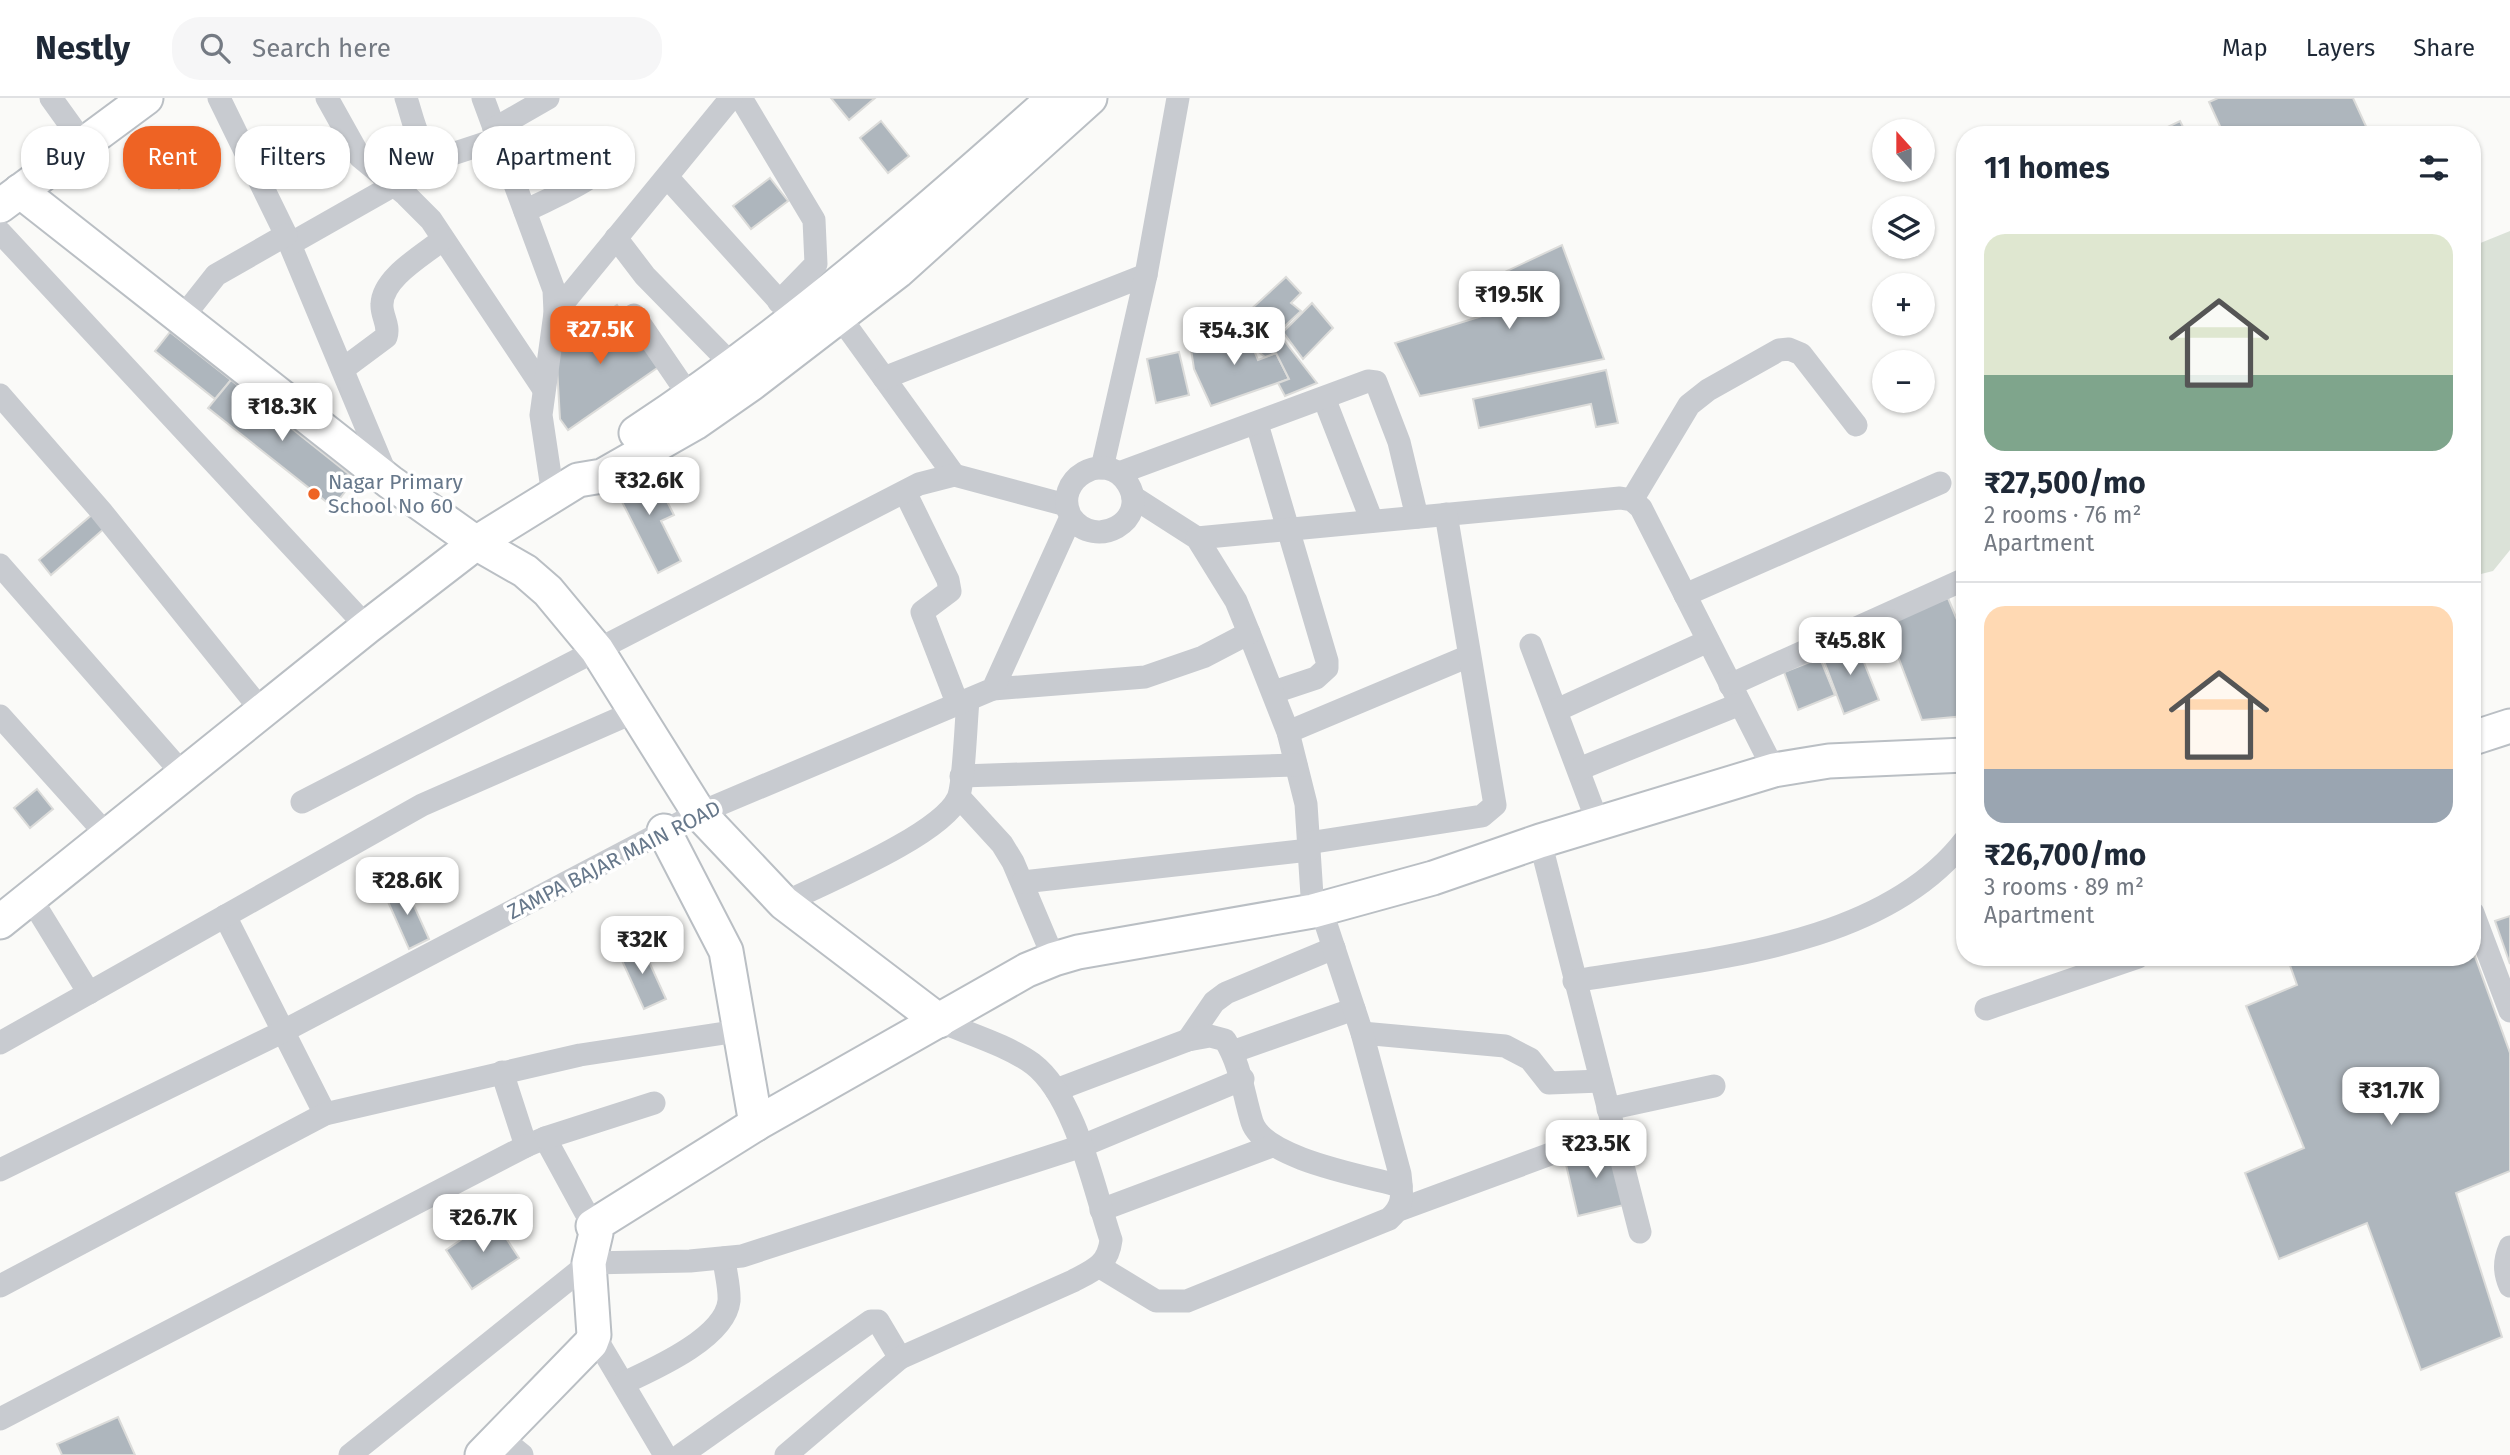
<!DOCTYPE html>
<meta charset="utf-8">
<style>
:root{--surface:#fff;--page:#f6f6f7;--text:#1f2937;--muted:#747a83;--line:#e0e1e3;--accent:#ee6324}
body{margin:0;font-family:"Fira Sans",sans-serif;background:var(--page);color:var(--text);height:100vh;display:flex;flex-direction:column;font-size:26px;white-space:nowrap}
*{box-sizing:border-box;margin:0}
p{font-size:23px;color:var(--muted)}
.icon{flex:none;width:38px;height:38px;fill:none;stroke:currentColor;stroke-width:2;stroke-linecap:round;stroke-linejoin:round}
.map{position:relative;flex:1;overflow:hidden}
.side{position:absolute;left:1956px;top:28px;width:525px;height:840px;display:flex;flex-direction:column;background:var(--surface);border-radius:28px;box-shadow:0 2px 5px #0004}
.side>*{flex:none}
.top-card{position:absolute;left:21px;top:28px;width:665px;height:63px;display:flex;gap:14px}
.needle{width:46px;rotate:339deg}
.fabs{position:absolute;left:1872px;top:21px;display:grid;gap:14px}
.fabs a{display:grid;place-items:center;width:63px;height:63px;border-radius:50%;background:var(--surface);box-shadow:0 2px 5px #0004;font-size:35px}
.price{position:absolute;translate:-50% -60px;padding:0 16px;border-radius:14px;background:#fff;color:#222;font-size:23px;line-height:46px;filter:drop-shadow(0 2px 4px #0008)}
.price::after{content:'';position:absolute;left:50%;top:42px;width:21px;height:16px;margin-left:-10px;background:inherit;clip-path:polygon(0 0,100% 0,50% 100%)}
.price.active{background:var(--accent);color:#fff}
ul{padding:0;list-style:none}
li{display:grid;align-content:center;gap:14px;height:371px;padding:0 28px}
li+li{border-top:2px solid var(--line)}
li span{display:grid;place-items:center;height:217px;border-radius:21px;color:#555}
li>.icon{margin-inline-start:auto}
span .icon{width:126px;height:126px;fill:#fffc;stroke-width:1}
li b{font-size:30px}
h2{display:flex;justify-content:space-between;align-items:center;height:84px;padding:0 28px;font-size:30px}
.chip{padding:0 24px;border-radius:28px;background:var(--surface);box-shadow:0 2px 5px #0004;font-size:24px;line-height:63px}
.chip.active{background:var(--accent);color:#fff}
header{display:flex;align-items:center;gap:42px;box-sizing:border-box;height:98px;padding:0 35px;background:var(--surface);border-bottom:2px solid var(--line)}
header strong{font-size:33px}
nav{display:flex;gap:38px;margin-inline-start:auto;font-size:24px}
.search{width:490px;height:63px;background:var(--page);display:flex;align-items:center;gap:18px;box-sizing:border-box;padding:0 24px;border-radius:28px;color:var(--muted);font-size:26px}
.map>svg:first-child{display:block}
.green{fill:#dbe2d8}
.building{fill:#aeb6bd;stroke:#dcdcda;stroke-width:2}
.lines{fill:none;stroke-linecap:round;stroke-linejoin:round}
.secondary-casing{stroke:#babfc4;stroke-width:37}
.street{stroke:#c8cbd0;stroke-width:23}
.secondary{stroke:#fff;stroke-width:33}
.poi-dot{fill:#ee6324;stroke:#fff;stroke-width:2.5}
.labels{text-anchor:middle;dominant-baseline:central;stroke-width:7;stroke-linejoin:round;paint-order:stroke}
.poi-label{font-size:21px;fill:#67788b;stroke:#fff;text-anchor:start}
.street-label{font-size:21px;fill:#67788b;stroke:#fff}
</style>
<header>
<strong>Nestly</strong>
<div class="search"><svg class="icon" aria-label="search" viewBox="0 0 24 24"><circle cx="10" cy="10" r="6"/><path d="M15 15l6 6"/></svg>Search here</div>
<nav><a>Map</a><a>Layers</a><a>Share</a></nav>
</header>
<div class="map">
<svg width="2510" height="1357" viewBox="0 0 2510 1357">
<rect width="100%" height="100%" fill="#fafaf8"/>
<path class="green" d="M2510 133V452L2493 473 2473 478V148Z"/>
<g class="building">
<path d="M831 0H875L849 22Z"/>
<path d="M2218 0H2353L2370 37H2224L2209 4Z"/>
<path d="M881 23 909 58 888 75 860 40Z"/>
<path d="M2180 23 2187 37H2151Z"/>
<path d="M167 32 180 52 187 47 192 54 200 49 213 69 179 91 149 44Z"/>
<path d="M770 80 788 103 751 131 733 108Z"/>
<path d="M1562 147 1604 261 1420 298 1395 245 1485 217 1473 189Z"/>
<path d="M1286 179 1301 195 1291 205 1301 213 1271 241 1248 214Z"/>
<path d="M1312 205 1333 230 1303 261 1283 234Z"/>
<path d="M617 207 660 268 568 332 560 321 556 251Z"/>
<path d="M1244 228 1258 262 1276 255 1289 281 1211 308 1194 271 1191 251Z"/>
<path d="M170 234 231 282 215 301 155 253Z"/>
<path d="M1279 236 1317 285 1285 298 1278 285 1289 281 1276 255 1265 259 1260 255Z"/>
<path d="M1179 254 1189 297 1156 305 1147 261Z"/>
<path d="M1606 272 1618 325 1596 329 1591 306 1479 330 1473 301Z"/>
<path d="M231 282 355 381 333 409 208 310Z"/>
<path d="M650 370 674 417 661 423 681 463 658 475 614 388Z"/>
<path d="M94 415 106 429 51 477 39 462Z"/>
<path d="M1948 500 1965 541V618L1922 622 1885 524Z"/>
<path d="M1855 542 1879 602 1844 616 1821 555Z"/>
<path d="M1820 560 1835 597 1798 612 1784 574Z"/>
<path d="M37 691 53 711 30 730 14 710Z"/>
<path d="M405 788 429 841 409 851 385 797Z"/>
<path d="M2510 818V866L2495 823Z"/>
<path d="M641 846 666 901 644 911 619 856Z"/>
<path d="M2473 853 2510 955V1073L2456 1095 2502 1239 2421 1272 2367 1125 2279 1161 2245 1075 2304 1050 2246 908 2297 887 2287 859H2473Z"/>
<path d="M1614 1046 1628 1106 1578 1118 1564 1058Z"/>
<path d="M493 1120 519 1160 472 1191 446 1152Z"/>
<path d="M118 1319 135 1357H62L57 1346Z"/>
</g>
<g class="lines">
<defs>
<g id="secondary">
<path d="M20 93 390 384 476 445 525 473 548 493 597 552 699 715 784 805 939 923"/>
<path d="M0 108 146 0"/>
<path d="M636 335C786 236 921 119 1054 0"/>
<path d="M2473 640 2510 628"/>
<path d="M664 733 726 853 756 1026"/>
<path d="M0 824 367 529 476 445 578 382 602 378 695 325 751 286 898 173 1090 0"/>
<path d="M482 1357 591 1245 594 1237 589 1165 596 1135 593 1128 756 1026 1027 872 1054 861 1078 854 1313 813 1433 780 1540 743 1774 672 1829 663 1965 657"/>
</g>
</defs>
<use href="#secondary" class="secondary-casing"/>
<g class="street">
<path d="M51 0 84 46"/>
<path d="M219 0 286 137 388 381"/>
<path d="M327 0 360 59 406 97 431 122 543 290"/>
<path d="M406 0C413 20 418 55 440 60L498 41"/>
<path d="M483 0 554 192 555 215 541 317 553 397"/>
<path d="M741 0 814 122 816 166 779 204"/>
<path d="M494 31 548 0"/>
<path d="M667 79 789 214"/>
<path d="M525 113C559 96 597 83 619 52"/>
<path d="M0 134 367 529"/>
<path d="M616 140 645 178 742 277"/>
<path d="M290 146 394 87"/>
<path d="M832 208 954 377"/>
<path d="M555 215 731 0"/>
<path d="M634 217 690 299"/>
<path d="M182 220 216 177 286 137"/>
<path d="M343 271 386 239C390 227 381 218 382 206 383 179 424 157 443 141"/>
<path d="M884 280 1146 177"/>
<path d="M0 297 101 413 262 613"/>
<path d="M1324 300 1372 423"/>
<path d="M1257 326 1327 563V570L1316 580 1274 594"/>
<path d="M1102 370 1146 177 1178 0"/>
<path d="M1119 375 1368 283 1376 284 1399 344 1417 419"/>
<path d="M905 394 948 482 950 493 922 514 958 607"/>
<path d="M1133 399 1197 440 1236 503 1249 535 1288 634 1306 706 1313 813"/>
<path d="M1632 402 1689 307 1708 292 1779 252 1789 251 1801 256 1856 327"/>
<path d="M1197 440 1620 400 1632 402 1641 410 1774 672"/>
<path d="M0 467 183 676"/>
<path d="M1685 497 1940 385"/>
<path d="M1531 547 1598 725"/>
<path d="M1730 587 1965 481"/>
<path d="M993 591 1145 579 1203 559 1249 535"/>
<path d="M1557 612 1708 543"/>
<path d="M0 618 107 737"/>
<path d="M1288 634 1469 558"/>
<path d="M1579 671 1740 606"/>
<path d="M961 678 1296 667"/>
<path d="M959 699 1002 746 1013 764 1054 861"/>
<path d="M302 704 919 386 954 377 1066 407"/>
<path d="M1540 743 1640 1134"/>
<path d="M1308 745 1482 718 1495 707 1446 416"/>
<path d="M1023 784 1309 752"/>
<path d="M30 799 89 895"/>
<path d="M784 805C824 785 941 737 958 700 964 687 966 621 968 603"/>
<path d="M2473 815 2510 913"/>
<path d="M225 818 325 1016"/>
<path d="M1574 883C1701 861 1881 851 1965 742"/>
<path d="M1986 911 2138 859"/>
<path d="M1362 935 1505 948 1530 961 1549 985 1601 983"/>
<path d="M1188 942 1214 904 1226 895 1334 850"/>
<path d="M0 945 422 707 634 614"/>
<path d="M1232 954 1354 911"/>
<path d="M502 974 526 1048 545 1040 593 1128"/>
<path d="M1056 992 1188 942 1210 938 1225 942C1241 968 1243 995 1252 1024 1264 1061 1365 1078 1401 1088"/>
<path d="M1608 1011 1714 988"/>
<path d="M545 1040 654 1005"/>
<path d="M0 1072 274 938 699 715 993 591 1071 419C1051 382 1106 349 1128 386 1150 423 1095 453 1071 419"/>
<path d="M1101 1112 1272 1048"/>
<path d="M1399 1112 1613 1033"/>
<path d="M2510 1149C2504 1163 2504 1174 2510 1188"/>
<path d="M1100 1169 1156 1203H1187L1389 1121C1405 1107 1402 1095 1400 1076L1362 935 1321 811"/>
<path d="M0 1188 325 1016 580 957 738 933"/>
<path d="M594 1237 665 1357"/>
<path d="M624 1285C654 1271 725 1240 729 1203 730 1190 725 1173 724 1160"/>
<path d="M0 1321 526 1048"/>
<path d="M500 1339 522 1357"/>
<path d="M350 1357 589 1165 690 1163 742 1158 1082 1048 1243 981"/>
<path d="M681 1357 871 1223H878L900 1260"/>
<path d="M786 1357 900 1260 1073 1183C1094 1172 1108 1167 1111 1142 1094 1092 1076 999 1033 966 1007 947 969 936 939 923"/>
</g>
<use href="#secondary" class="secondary"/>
</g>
<circle class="poi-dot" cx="314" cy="396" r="7"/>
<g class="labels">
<g class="poi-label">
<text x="328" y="384">Nagar Primary<tspan x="328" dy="24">School No 60</tspan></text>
</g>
<g class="street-label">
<text transform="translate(614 762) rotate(-27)">ZAMPA BAJAR MAIN ROAD</text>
</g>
</g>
</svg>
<div class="fabs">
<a><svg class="needle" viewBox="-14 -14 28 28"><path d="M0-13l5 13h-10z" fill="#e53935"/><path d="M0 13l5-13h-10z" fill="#747a83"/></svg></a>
<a><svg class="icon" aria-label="layers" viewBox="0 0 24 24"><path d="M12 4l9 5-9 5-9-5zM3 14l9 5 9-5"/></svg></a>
<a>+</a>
<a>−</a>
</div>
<b class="price" style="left:1509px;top:233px">₹19.5K</b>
<b class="price active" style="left:600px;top:268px">₹27.5K</b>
<b class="price" style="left:1234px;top:269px">₹54.3K</b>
<b class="price" style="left:282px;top:345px">₹18.3K</b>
<b class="price" style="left:649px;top:419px">₹32.6K</b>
<b class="price" style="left:1850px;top:579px">₹45.8K</b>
<b class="price" style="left:407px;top:819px">₹28.6K</b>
<b class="price" style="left:642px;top:878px">₹32K</b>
<b class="price" style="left:2391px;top:1029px">₹31.7K</b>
<b class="price" style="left:1596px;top:1082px">₹23.5K</b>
<b class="price" style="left:483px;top:1156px">₹26.7K</b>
<div class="top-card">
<a class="chip">Buy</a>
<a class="chip active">Rent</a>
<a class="chip">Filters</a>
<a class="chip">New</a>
<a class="chip">Apartment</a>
</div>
<section class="side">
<h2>11 homes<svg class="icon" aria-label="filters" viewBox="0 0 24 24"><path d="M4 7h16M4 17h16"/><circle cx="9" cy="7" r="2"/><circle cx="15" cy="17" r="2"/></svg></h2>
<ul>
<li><span style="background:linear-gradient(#dfe7d0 65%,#7fa58c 0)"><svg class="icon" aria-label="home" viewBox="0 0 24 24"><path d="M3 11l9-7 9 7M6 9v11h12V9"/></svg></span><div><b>₹27,500/mo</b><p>2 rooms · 76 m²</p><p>Apartment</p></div></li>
<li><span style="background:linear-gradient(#ffd9b3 75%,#9aa5b1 0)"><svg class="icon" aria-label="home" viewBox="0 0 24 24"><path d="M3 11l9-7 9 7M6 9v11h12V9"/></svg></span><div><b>₹26,700/mo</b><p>3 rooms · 89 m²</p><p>Apartment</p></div></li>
</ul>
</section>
</div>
